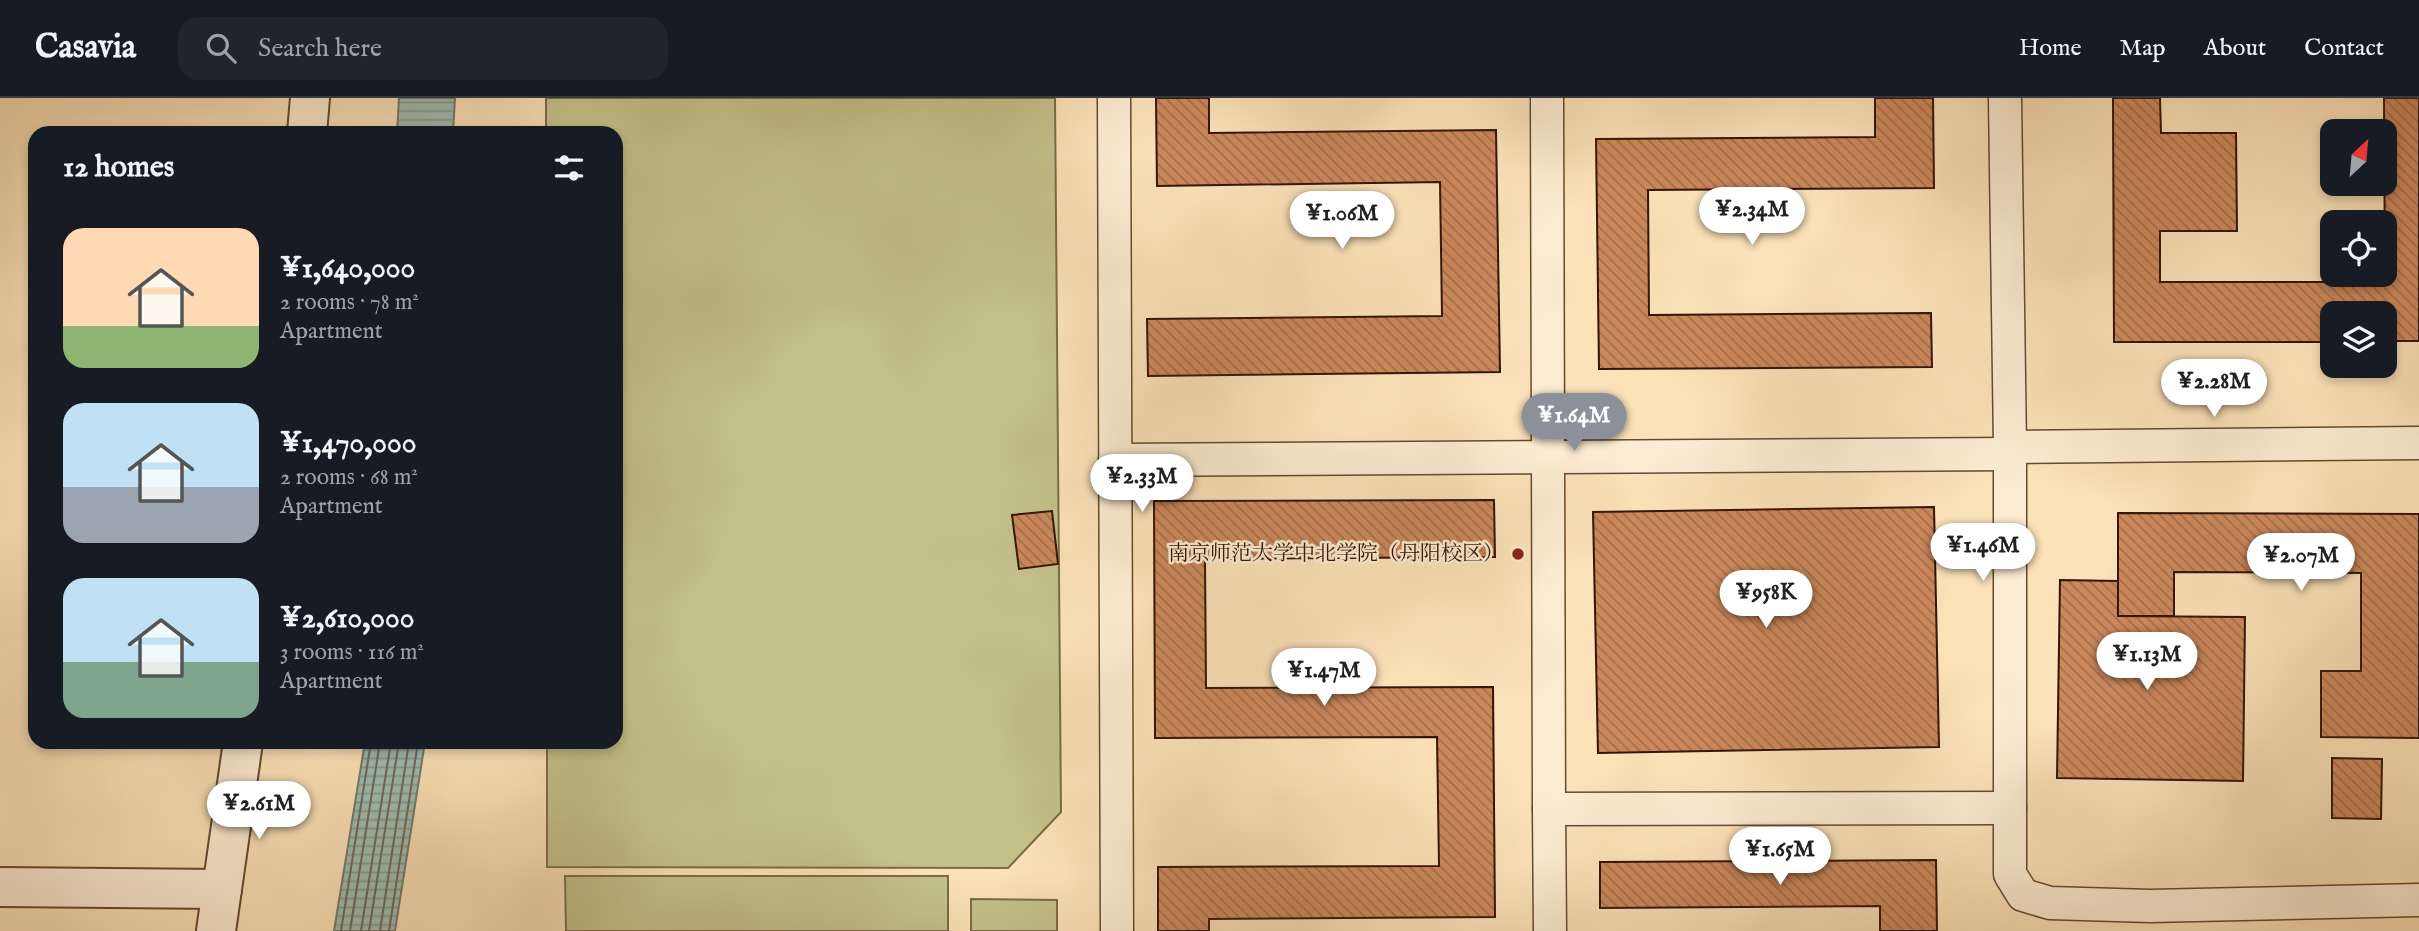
<!DOCTYPE html>
<meta charset="utf-8">
<style>
:root{--surface:#171b24;--page:#20242c;--text:#f1f3f6;--muted:#9ea1a6;--line:#363941;--accent:#8c9099}
body{margin:0;font-family:"IM FELL English","Noto Serif SC",serif;background:var(--page);color:var(--text);height:100vh;display:flex;flex-direction:column;font-size:26px;white-space:nowrap}
*{box-sizing:border-box;margin:0}
p{font-size:23px;color:var(--muted)}
.icon{flex:none;width:38px;height:38px;fill:none;stroke:currentColor;stroke-width:2;stroke-linecap:round;stroke-linejoin:round}
.map{position:relative;flex:1;overflow:hidden}
.panel{position:absolute;left:28px;top:28px;width:595px;height:623px;display:flex;flex-direction:column;background:var(--surface);border-radius:21px;box-shadow:0 4px 10px #0003}
.panel>*{flex:none}
.needle{width:46px;rotate:26deg}
.tools{position:absolute;left:2320px;top:21px;display:grid;gap:14px}
.tools a{display:grid;place-items:center;width:77px;height:77px;border-radius:14px;background:var(--surface);box-shadow:0 4px 10px #0003;font-size:35px}
.price{position:absolute;translate:-50% -60px;padding:0 16px;border-radius:24px;background:#fff;color:#222;font-size:23px;line-height:46px;filter:drop-shadow(0 2px 4px #0008)}
.price::after{content:'';position:absolute;left:50%;top:42px;width:21px;height:16px;margin-left:-10px;background:inherit;clip-path:polygon(0 0,100% 0,50% 100%)}
.price.selected{background:var(--accent);color:#fff}
ul{padding:0;list-style:none}
li{display:flex;align-items:center;gap:21px;height:175px;padding:0 35px}
li span{display:grid;place-items:center;flex:none;width:196px;height:140px;border-radius:21px;color:#555}
li>.icon{margin-inline-start:auto}
span .icon{width:84px;height:84px;fill:#fffc;stroke-width:1}
li b{font-size:30px}
h2{display:flex;justify-content:space-between;align-items:center;height:84px;padding:0 35px;font-size:30px}
header{display:flex;align-items:center;gap:42px;box-sizing:border-box;height:98px;padding:0 35px;background:var(--surface);border-bottom:2px solid var(--line)}
header strong{font-size:33px}
nav{display:flex;gap:38px;margin-inline-start:auto;font-size:24px}
.search{width:490px;height:63px;background:var(--page);display:flex;align-items:center;gap:18px;box-sizing:border-box;padding:0 24px;border-radius:21px;color:var(--muted);font-size:26px}
.map>svg:first-child{display:block}
.park{fill:#c4c28b;stroke:#7c6b48;stroke-width:2}
.water{fill:url(#water-rules);stroke:#74796c;stroke-width:2}
.lines{fill:none;stroke-linecap:round;stroke-linejoin:round}
.shore{stroke:#6a685b;stroke-width:2}
.building{fill:url(#building-back-hatch);stroke:#341405;stroke-width:2}
.minor-casing{stroke:#664832;stroke-width:35}
.tertiary-casing{stroke:#664832;stroke-width:42}
.minor{stroke:#fdecd2;stroke-width:32}
.tertiary{stroke:#fdecd2;stroke-width:38}
.poi-dot{fill:#8f2418;stroke:#fdecd2;stroke-width:2.5}
.labels{text-anchor:middle;dominant-baseline:central;stroke-width:5;stroke-linejoin:round;paint-order:stroke}
.poi-label{font-size:21px;fill:#341405;stroke:#fdecd2;text-anchor:end}
</style>
<header>
<strong>Casavia</strong>
<div class="search"><svg class="icon" aria-label="search" viewBox="0 0 24 24"><circle cx="10" cy="10" r="6"/><path d="M15 15l6 6"/></svg>Search here</div>
<nav><a>Home</a><a>Map</a><a>About</a><a>Contact</a></nav>
</header>
<div class="map">
<svg width="2419" height="833" viewBox="0 0 2419 833">
<defs>
<pattern id="water-rules" width="6" height="5" patternUnits="userSpaceOnUse" patternTransform="scale(1.75)"><rect width="6" height="5" fill="#9fbdb1"/><path d="M0 2.5h6" fill="none" stroke="#82988e"/></pattern>
<pattern id="building-back-hatch" width="6" height="6" patternUnits="userSpaceOnUse" patternTransform="scale(1.75)"><rect width="6" height="6" fill="#cb885c"/><path d="M-1 5l2 2M0 0l6 6M5-1l2 2" fill="none" stroke="#a66e4a"/></pattern>
</defs>
<rect width="100%" height="100%" fill="#fce2b9"/>
<filter id="stains"><feTurbulence type="fractalNoise" baseFrequency=".00286" numOctaves="4"/><feColorMatrix values="0 0 0 0 .2 0 0 0 0 .09 0 0 0 0 .02 0 0 0 .5 -.17"/></filter>
<radialGradient id="worn" r=".72"><stop offset=".6" stop-color="#630" stop-opacity="0"/><stop offset="1" stop-color="#630" stop-opacity=".3"/></radialGradient>
<g class="park">
<path d="M546 0H1055L1061 714 1008 770 547 769V644H616V35H546Z"/>
<path d="M565 778H948V833H566Z"/>
<path d="M971 801 1057 802V833H971Z"/>
</g>
<g class="water">
<path d="M399 0H455L453 35H397Z"/>
<path d="M365 644H425L395 833H334Z"/>
</g>
<g class="lines">
<g class="shore">
<path d="M341 833 371 644"/>
<path d="M350 833 380 644"/>
<path d="M361 833 391 644"/>
<path d="M369 833 399 644"/>
<path d="M380 833 409 644"/>
<path d="M389 833 418 644"/>
</g>
</g>
<g class="building">
<path d="M1156 0H1209V35L1496 32 1500 274 1148 278 1147 221 1442 218 1440 84 1157 88Z"/>
<path d="M1875 0H1933L1934 90 1648 92 1649 217 1931 215 1932 269 1599 271 1596 41 1875 39Z"/>
<path d="M2113 0H2160L2161 35H2236L2237 133H2160V184H2385L2384 0H2419V243H2385V215H2333V244H2114Z"/>
<path d="M1494 402 1495 459 1205 461 1206 590 1493 589 1495 819 1209 821V833H1158V769L1439 768 1437 639 1155 640 1154 403Z"/>
<path d="M1934 409 1939 649 1598 655 1593 414Z"/>
<path d="M1052 413 1058 466 1019 471 1012 417Z"/>
<path d="M2118 415 2419 416V640L2321 639V573H2361V475L2174 474V518H2118Z"/>
<path d="M2060 482 2118 483V518L2245 519 2243 683 2057 680Z"/>
<path d="M2332 660 2382 661 2381 721 2332 720Z"/>
<path d="M1936 762 1937 833H1880V808L1600 810V764Z"/>
</g>
<g class="lines">
<defs>
<g id="minor">
<path d="M1114 0 1117 833"/>
<path d="M1547 0 1549 711"/>
<path d="M2005 0 2010 349V776L2023 797 2050 805 2150 808 2419 802"/>
<path d="M2010 349 2419 345"/>
<path d="M1115 362 2009 356"/>
<path d="M1550 833 1549 711 2010 710"/>
</g>
<g id="tertiary">
<path d="M307 35 310 0"/>
<path d="M0 789 222 791"/>
<path d="M216 833 243 644"/>
</g>
</defs>
<use href="#minor" class="minor-casing"/>
<use href="#tertiary" class="tertiary-casing"/>
<use href="#minor" class="minor"/>
<use href="#tertiary" class="tertiary"/>
</g>
<circle class="poi-dot" cx="1518" cy="456" r="7"/>
<g class="labels">
<g class="poi-label">
<text x="1504" y="456">南京师范大学中北学院（丹阳校区）</text>
</g>
</g>
<rect width="100%" height="100%" filter="url(#stains)"/>
<rect width="100%" height="100%" fill="url(#worn)"/>
</svg>
<div class="tools">
<a><svg class="needle" viewBox="-14 -14 28 28"><path d="M0-13l5 13h-10z" fill="#e53935"/><path d="M0 13l5-13h-10z" fill="#9ea1a6"/></svg></a>
<a><svg class="icon" aria-label="locate" viewBox="0 0 24 24"><circle cx="12" cy="12" r="6"/><path d="M12 2v4M12 18v4M2 12h4M18 12h4"/></svg></a>
<a><svg class="icon" aria-label="layers" viewBox="0 0 24 24"><path d="M12 4l9 5-9 5-9-5zM3 14l9 5 9-5"/></svg></a>
</div>
<b class="price" style="left:1752px;top:149px">¥2.34M</b>
<b class="price" style="left:1342px;top:153px">¥1.06M</b>
<b class="price" style="left:2214px;top:321px">¥2.28M</b>
<b class="price selected" style="left:1574px;top:355px">¥1.64M</b>
<b class="price" style="left:1142px;top:416px">¥2.33M</b>
<b class="price" style="left:1983px;top:485px">¥1.46M</b>
<b class="price" style="left:2301px;top:495px">¥2.07M</b>
<b class="price" style="left:1766px;top:532px">¥958K</b>
<b class="price" style="left:2147px;top:594px">¥1.13M</b>
<b class="price" style="left:1324px;top:610px">¥1.47M</b>
<b class="price" style="left:259px;top:743px">¥2.61M</b>
<b class="price" style="left:1780px;top:789px">¥1.65M</b>
<section class="panel">
<h2>12 homes<svg class="icon" aria-label="filters" viewBox="0 0 24 24"><path d="M4 7h16M4 17h16"/><circle cx="9" cy="7" r="2"/><circle cx="15" cy="17" r="2"/></svg></h2>
<ul>
<li><span style="background:linear-gradient(#ffd9b3 70%,#8fb573 0)"><svg class="icon" aria-label="home" viewBox="0 0 24 24"><path d="M3 11l9-7 9 7M6 9v11h12V9"/></svg></span><div><b>¥1,640,000</b><p>2 rooms · 78 m²</p><p>Apartment</p></div></li>
<li><span style="background:linear-gradient(#bfe0f5 60%,#9aa5b1 0)"><svg class="icon" aria-label="home" viewBox="0 0 24 24"><path d="M3 11l9-7 9 7M6 9v11h12V9"/></svg></span><div><b>¥1,470,000</b><p>2 rooms · 68 m²</p><p>Apartment</p></div></li>
<li><span style="background:linear-gradient(#bfe0f5 60%,#7fa58c 0)"><svg class="icon" aria-label="home" viewBox="0 0 24 24"><path d="M3 11l9-7 9 7M6 9v11h12V9"/></svg></span><div><b>¥2,610,000</b><p>3 rooms · 116 m²</p><p>Apartment</p></div></li>
</ul>
</section>
</div>
